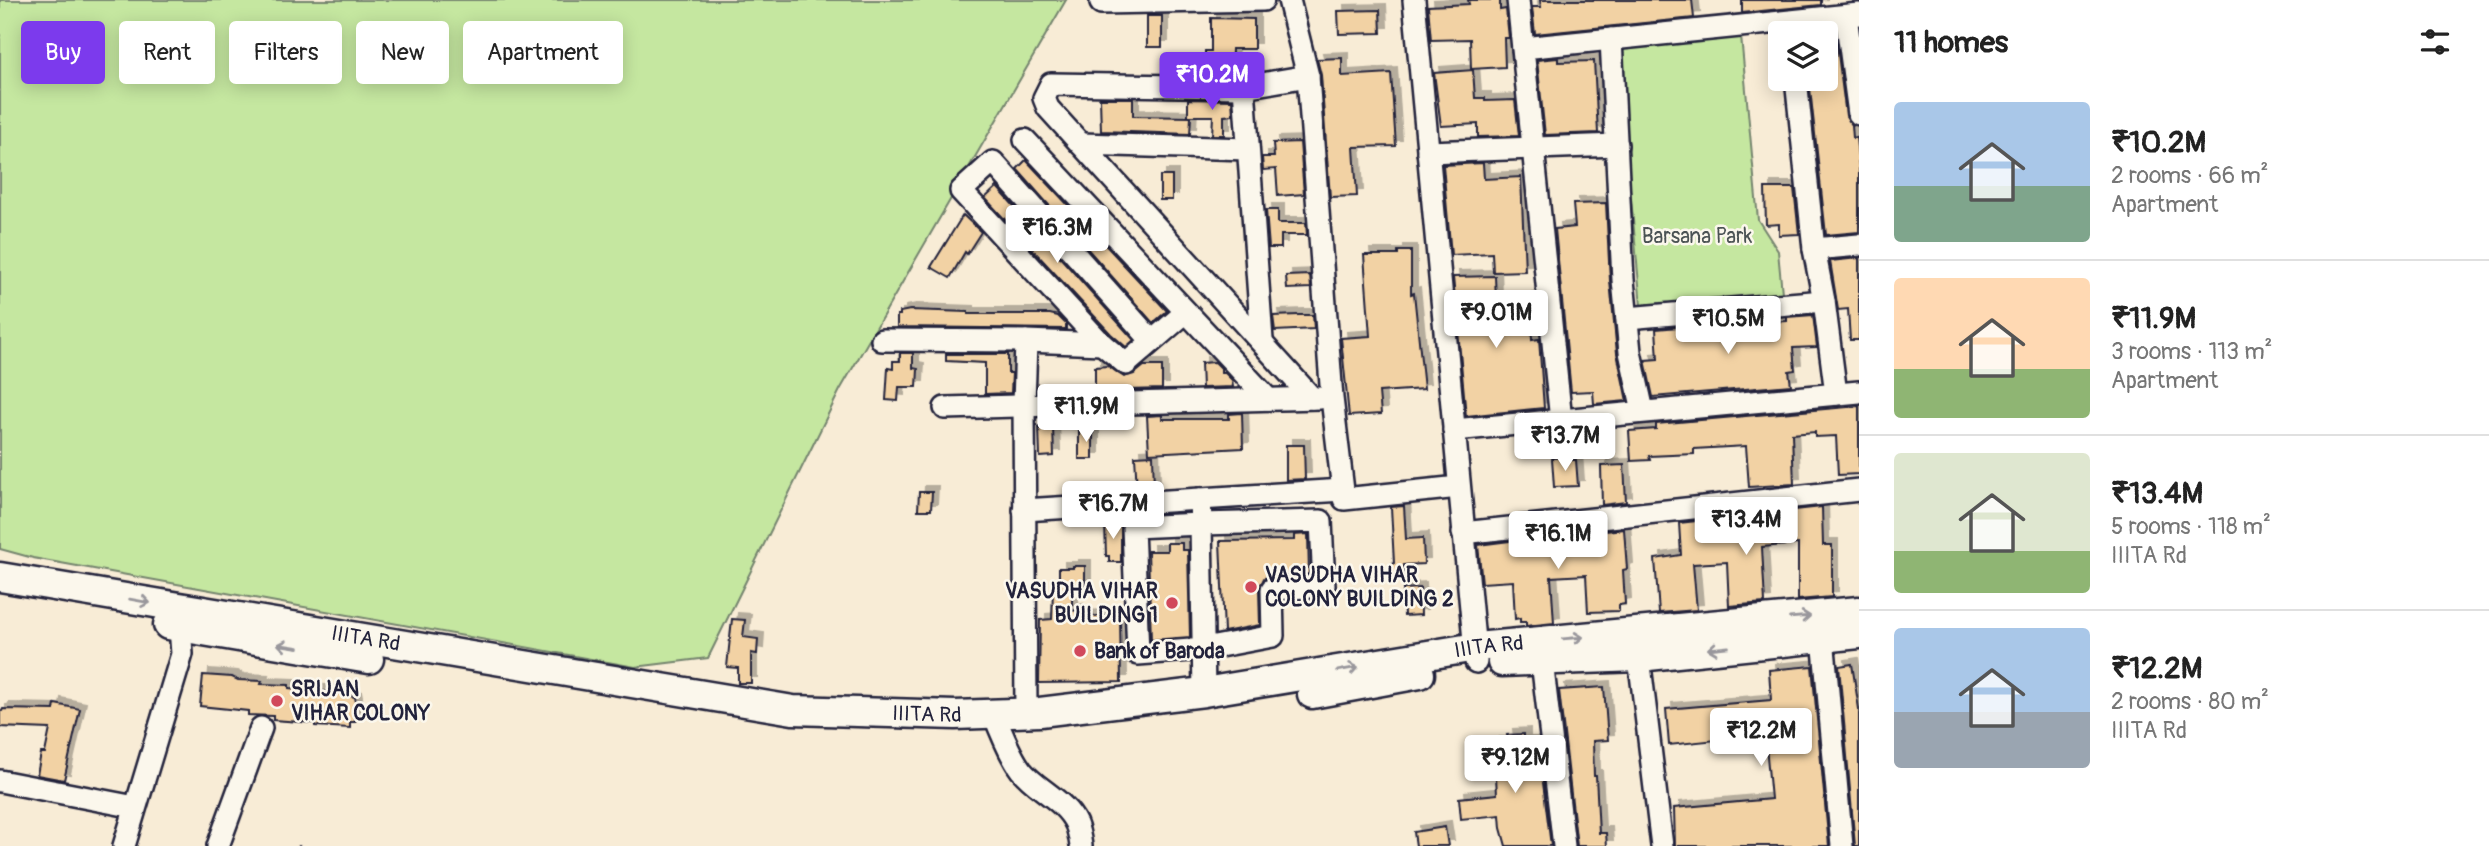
<!DOCTYPE html>
<meta charset="utf-8">
<style>
:root{--surface:#fff;--page:#f2f2f2;--text:#222;--muted:#767676;--line:#e0e0e0;--accent:#7c3aed}
body{margin:0;font-family:Pangolin,sans-serif;background:var(--page);color:var(--text);height:100vh;display:flex;flex-direction:column;font-size:26px;white-space:nowrap}
*{box-sizing:border-box;margin:0}
p{font-size:23px;color:var(--muted)}
.icon{flex:none;width:38px;height:38px;fill:none;stroke:currentColor;stroke-width:2;stroke-linecap:round;stroke-linejoin:round}
.map{position:relative;flex:1;overflow:hidden}
.drawer{display:flex;flex-direction:column;background:var(--surface);width:630px}
.drawer>*{flex:none}
.top-card{position:absolute;left:21px;top:21px;width:665px;height:63px;display:flex;gap:14px}
.controls{position:absolute;left:1768px;top:21px;display:grid;gap:14px}
.controls a{display:grid;place-items:center;width:70px;height:70px;border-radius:7px;background:var(--surface);box-shadow:0 4px 18px #0003;font-size:35px}
.price{position:absolute;translate:-50% -60px;padding:0 16px;border-radius:7px;background:#fff;color:#222;font-size:23px;line-height:46px;filter:drop-shadow(0 2px 4px #0008)}
.price::after{content:'';position:absolute;left:50%;top:42px;width:21px;height:16px;margin-left:-10px;background:inherit;clip-path:polygon(0 0,100% 0,50% 100%)}
.price.selected{background:var(--accent);color:#fff}
ul{padding:0;list-style:none}
li{display:flex;align-items:center;gap:21px;height:175px;padding:0 35px}
li+li{border-top:2px solid var(--line)}
li span{display:grid;place-items:center;flex:none;width:196px;height:140px;border-radius:7px;color:#555}
li>.icon{margin-inline-start:auto}
span .icon{width:84px;height:84px;fill:#fffc;stroke-width:1}
li b{font-size:30px}
h2{display:flex;justify-content:space-between;align-items:center;height:84px;padding:0 35px;font-size:30px}
.tag{padding:0 24px;border-radius:7px;background:var(--surface);box-shadow:0 4px 18px #0003;font-size:24px;line-height:63px}
.tag.selected{background:var(--accent);color:#fff}
main{display:flex;flex:1;min-height:0}
.map>svg:first-child{display:block}
.green{fill:#c5e7a0;stroke:#74846e;stroke-width:2}
.building{fill:#f2d2a4;stroke:#22223b;stroke-width:2;filter:url(#shadow)}
.lines{fill:none;stroke-linecap:round;stroke-linejoin:round}
.minor-casing{stroke:#22223b;stroke-width:26}
.major-casing{stroke:#22223b;stroke-width:33}
.path{stroke:#22223b;stroke-width:2.5;stroke-dasharray:5 5;stroke-linecap:butt}
.minor{stroke:#fbf7ec;stroke-width:21}
.major{stroke:#fbf7ec;stroke-width:28}
.oneway{stroke:#99979c}
.poi-dot{fill:#d1495b;stroke:#fbf7ec;stroke-width:2.5}
.labels{text-anchor:middle;dominant-baseline:central;stroke-width:5;stroke-linejoin:round;paint-order:stroke}
.park-label{font-size:21px;fill:#4b5354;stroke:#fbf7ec}
.poi-label{font-size:21px;font-weight:bold;fill:#22223b;stroke:#fbf7ec;text-anchor:start}
.street-label{font-size:21px;fill:#22223b;stroke:#fbf7ec}
</style>
<main>
<div class="map">
<svg width="1859" height="846" viewBox="0 0 1859 846">
<defs>
<filter id="shadow"><feDropShadow dx="6" dy="-6" stdDeviation="0" flood-color="#0004"/></filter>
</defs>
<rect width="100%" height="100%" fill="#f8ecd6"/>
<filter id="ink" filterUnits="userSpaceOnUse"><feTurbulence type="fractalNoise" baseFrequency=".0143" numOctaves="2"/><feDisplacementMap in="SourceGraphic" scale="14" xChannelSelector="R" yChannelSelector="G"/><feConvolveMatrix kernelMatrix="1 2 1 2 8 2 1 2 1" color-interpolation-filters="sRGB"/></filter>
<g filter="url(#ink)">
<g class="green">
<path d="M0 0H1066L840 390 708 658 635 667 33 558 0 549Z"/>
<path d="M1741 36 1758 220 1778 251 1782 293 1641 306 1617 47Z"/>
</g>
<g class="building">
<path d="M1468 0H1500V10L1506 9 1509 38H1504L1505 67 1471 69 1470 39 1431 40 1428 6 1469 4Z"/>
<path d="M1540 0H1692L1694 18 1535 34 1532 7H1541Z"/>
<path d="M1742 0H1821V5L1742 13Z"/>
<path d="M1380 10 1381 33 1339 34 1338 11Z"/>
<rect x="1147" y="16" width="15" height="31"/>
<path d="M1211 18 1254 19V49H1232L1231 74 1205 73V51H1211Z"/>
<path d="M1835 30 1846 116 1852 125 1853 138 1856 137 1859 168V232L1826 235 1809 79H1825V31Z"/>
<path d="M1342 58V76L1391 73 1396 146 1354 147 1357 196 1330 197 1321 75 1317 59Z"/>
<path d="M1558 58V62L1594 61 1598 133 1545 135 1537 60Z"/>
<path d="M1473 70 1475 98H1485V101L1515 100 1519 136 1478 137V124L1441 126 1434 73Z"/>
<path d="M1100 98H1133V116L1191 117 1190 134 1101 131Z"/>
<path d="M1188 99 1232 100 1233 115 1224 116V135H1212L1213 116H1188Z"/>
<path d="M1300 142 1304 194 1278 196 1276 169 1263 170 1262 157H1274L1273 143Z"/>
<path d="M1026 160 1167 311 1153 323 1017 169Z"/>
<path d="M1483 163 1484 179 1521 177 1525 271 1493 272 1492 253 1451 255 1443 165Z"/>
<rect x="1160" y="176" width="12" height="24"/>
<path d="M997 187 1134 340 1126 347 1111 334 985 198Z"/>
<path d="M1765 188H1794L1799 234 1779 235V224L1766 225Z"/>
<path d="M1606 203 1610 281 1617 353 1627 401 1594 404 1593 391 1571 392 1555 229 1575 227 1573 204Z"/>
<path d="M1266 210H1278V223H1306L1307 235H1281V248H1269Z"/>
<path d="M963 215 981 232 967 254 965 252 950 278 931 267Z"/>
<path d="M1398 251H1411V294L1414 293 1424 389 1379 392 1381 414 1349 416 1341 338 1370 336 1364 255H1398Z"/>
<path d="M1859 258V340H1850L1848 309 1838 310 1830 261Z"/>
<path d="M1310 275 1311 288 1287 289 1286 276Z"/>
<path d="M1495 276 1496 300 1530 299 1532 340 1539 339 1544 408 1466 416 1453 277Z"/>
<path d="M910 310 968 312V314H1050L1058 316 1066 324V329L897 327V315H900V312Z"/>
<path d="M1299 315H1313L1314 329 1275 331 1273 316Z"/>
<path d="M1813 315 1817 347 1793 348 1795 370 1789 371 1791 385 1653 397 1645 360 1658 359 1656 329 1749 321V323L1787 321V317Z"/>
<path d="M900 353H913V368L918 369 917 387H899L898 401 886 400 888 368 893 369V361H900Z"/>
<path d="M946 354H1008V373H1012L1011 393 985 394V363L946 361Z"/>
<path d="M1215 362 1221 368V373H1225L1232 380 1233 387 1202 388 1201 363Z"/>
<path d="M1108 366 1124 377 1134 374 1144 366H1162V389L1095 391V367Z"/>
<path d="M1859 406V474L1838 475 1836 436 1815 437V432L1792 434 1794 484 1749 487 1746 446 1694 449V454L1649 456 1650 460 1631 461 1629 431 1656 429V424Z"/>
<path d="M1242 413 1243 448 1149 453 1147 416 1162 415V419H1229V414Z"/>
<path d="M1039 426H1053L1054 456 1040 457Z"/>
<path d="M1093 429V459H1079V430Z"/>
<path d="M1286 445H1304L1305 479 1286 480Z"/>
<path d="M1153 455 1154 489 1137 490 1135 456Z"/>
<path d="M1565 457V460H1576L1578 486 1554 487 1552 458Z"/>
<path d="M1624 465 1626 502 1602 505 1601 466Z"/>
<path d="M919 492H932L931 510H918Z"/>
<path d="M1404 506 1406 539 1423 538 1424 564 1404 565V576H1392L1391 564 1394 563 1391 507Z"/>
<path d="M1822 507 1823 545H1832V597L1798 600V544L1762 547 1765 603 1729 606 1727 562 1693 564 1697 610 1659 613 1655 559 1681 555 1679 523Z"/>
<path d="M1105 522H1121V562H1109V556H1106Z"/>
<path d="M1624 529 1627 569 1623 570 1625 604 1619 605V611L1588 612 1586 575 1551 577 1554 623 1526 626V622H1520V618L1515 619 1513 581 1482 583 1478 545 1543 537 1568 538V535Z"/>
<path d="M1308 534 1309 574 1271 576 1264 578 1259 589 1260 625 1224 632 1220 541 1294 540V535Z"/>
<path d="M1167 543H1182V550H1188L1190 637 1151 640 1148 551H1167Z"/>
<path d="M1073 566H1085V585H1072V611L1077 610V617L1120 615 1121 682 1039 683 1040 620 1052 619 1053 589H1059V568H1073Z"/>
<path d="M1420 588 1421 615 1404 616 1403 589Z"/>
<path d="M732 619 745 620 743 637 758 639 757 654 751 653V683H738V668L727 667Z"/>
<path d="M1852 664 1859 709V846H1855L1839 666Z"/>
<path d="M1812 666 1829 846H1675L1674 808 1771 799 1765 735 1669 745 1666 709 1771 700 1769 670Z"/>
<path d="M203 675 232 677 238 680 262 681 261 684 289 685V688L349 694V696L355 697 356 702 355 722H350V728L315 726V723L273 720V716L248 715V711L200 706Z"/>
<path d="M1604 687 1608 740 1593 741 1594 776H1596L1599 833H1606L1607 846H1577L1559 690Z"/>
<path d="M55 704 80 709 64 780 37 775 41 753H45L50 729 0 727V711H2L3 709 54 710Z"/>
<path d="M1524 734V743H1538L1551 846H1506L1501 828 1500 815 1461 819 1459 798 1497 794 1494 743H1508L1507 735Z"/>
<path d="M1445 827 1448 846H1416L1414 832Z"/>
</g>
<g class="lines">
<defs>
<g id="minor">
<path d="M1289 0 1308 76 1332 398 1344 499 1459 487"/>
<path d="M1414 0 1476 662"/>
<path d="M1518 0 1561 421"/>
<path d="M1101 3 1263 0"/>
<path d="M1846 16 1859 114"/>
<path d="M1611 39 1623 280 1630 352 1643 411"/>
<path d="M1523 48 1859 14"/>
<path d="M1308 76 1244 87 1051 84 1044 98 1048 108 1312 398"/>
<path d="M1796 79 1814 249 1824 301 1836 394"/>
<path d="M1244 87 1262 340"/>
<path d="M1025 140 1268 399"/>
<path d="M1081 144 1248 149"/>
<path d="M1428 152 1617 145"/>
<path d="M1814 249 1859 245"/>
<path d="M1627 318 1824 301"/>
<path d="M882 340 1026 341 1102 344"/>
<path d="M1152 341 993 162 961 191 1102 344 1126 364 1186 312"/>
<path d="M945 408 1320 398"/>
<path d="M1454 430 1859 392"/>
<path d="M1200 499 1201 524 1321 521 1324 586 1272 589 1273 636 1204 649 1138 654 1133 527 1201 524 1204 692"/>
<path d="M1024 510 1343 490"/>
<path d="M1463 533 1859 490"/>
<path d="M1823 637 1842 846"/>
<path d="M1639 657 1662 846"/>
<path d="M1542 661 1564 846"/>
<path d="M1026 712 1024 404 1026 341"/>
<path d="M994 715C1002 733 1009 754 1021 770 1037 790 1065 800 1076 824 1079 831 1080 839 1081 846"/>
<path d="M0 781 135 807"/>
<path d="M124 846 182 654 180 627"/>
<path d="M218 846 261 728"/>
</g>
<g id="major">
<path id="s1" d="M0 577 793 710 955 715 1040 712 1204 692 1476 647 1859 611"/>
<path d="M168 625 369 659"/>
<path d="M1502 662 1639 657 1859 634"/>
<path d="M1312 694 1420 674"/>
</g>
</defs>
<use href="#minor" class="minor-casing"/>
<use href="#major" class="major-casing"/>
<path class="path" d="M299 846V845"/>
<use href="#minor" class="minor"/>
<use href="#major" class="major"/>
</g>
<defs><path id="oneway-shaft" d="M-6 0H5M1.5-3L5.5 0L1.5 3" fill="none" stroke-width="1.6" stroke-linecap="round" stroke-linejoin="round" transform="scale(1.75)"/></defs>
<g class="oneway">
<use href="#oneway-shaft" transform="translate(140 601) rotate(10)"/>
<use href="#oneway-shaft" transform="translate(1800 617) rotate(-5)"/>
<use href="#oneway-shaft" transform="translate(1573 638) rotate(-5)"/>
<use href="#oneway-shaft" transform="translate(288 646) rotate(-171)"/>
<use href="#oneway-shaft" transform="translate(1718 648) rotate(174)"/>
<use href="#oneway-shaft" transform="translate(1348 669) rotate(-10)"/>
</g>
</g>
<g class="poi-dot">
<circle cx="1251" cy="587" r="7"/>
<circle cx="1172" cy="603" r="7"/>
<circle cx="1080" cy="651" r="7"/>
<circle cx="277" cy="701" r="7"/>
</g>
<g class="labels">
<g class="park-label">
<text x="1697" y="236">Barsana Park</text>
</g>
<g class="poi-label">
<text x="1265" y="575">VASUDHA VIHAR<tspan x="1265" dy="24">COLONY BUILDING 2</tspan></text>
<text x="1158" y="591" text-anchor="end">VASUDHA VIHAR<tspan x="1158" dy="24">BUILDING 1</tspan></text>
<text x="1094" y="651">Bank of Baroda</text>
<text x="291" y="689">SRIJAN<tspan x="291" dy="24">VIHAR COLONY</tspan></text>
</g>
<g class="street-label">
<text stroke="none"><textPath href="#s1" startOffset="371">IIITA Rd</textPath></text>
<text stroke="none"><textPath href="#s1" startOffset="1505">IIITA Rd</textPath></text>
<text stroke="none"><textPath href="#s1" startOffset="938">IIITA Rd</textPath></text>
</g>
</g>
</svg>
<div class="controls">
<a><svg class="icon" aria-label="layers" viewBox="0 0 24 24"><path d="M12 4l9 5-9 5-9-5zM3 14l9 5 9-5"/></svg></a>
</div>
<b class="price selected" style="left:1212px;top:112px">₹10.2M</b>
<b class="price" style="left:1057px;top:265px">₹16.3M</b>
<b class="price" style="left:1496px;top:350px">₹9.01M</b>
<b class="price" style="left:1728px;top:356px">₹10.5M</b>
<b class="price" style="left:1086px;top:444px">₹11.9M</b>
<b class="price" style="left:1565px;top:473px">₹13.7M</b>
<b class="price" style="left:1113px;top:541px">₹16.7M</b>
<b class="price" style="left:1746px;top:557px">₹13.4M</b>
<b class="price" style="left:1558px;top:571px">₹16.1M</b>
<b class="price" style="left:1761px;top:768px">₹12.2M</b>
<b class="price" style="left:1515px;top:795px">₹9.12M</b>
<div class="top-card">
<a class="tag selected">Buy</a>
<a class="tag">Rent</a>
<a class="tag">Filters</a>
<a class="tag">New</a>
<a class="tag">Apartment</a>
</div>
</div>
<section class="drawer">
<h2>11 homes<svg class="icon" aria-label="filters" viewBox="0 0 24 24"><path d="M4 7h16M4 17h16"/><circle cx="9" cy="7" r="2"/><circle cx="15" cy="17" r="2"/></svg></h2>
<ul>
<li><span style="background:linear-gradient(#a9c7e8 60%,#7fa58c 0)"><svg class="icon" aria-label="home" viewBox="0 0 24 24"><path d="M3 11l9-7 9 7M6 9v11h12V9"/></svg></span><div><b>₹10.2M</b><p>2 rooms · 66 m²</p><p>Apartment</p></div></li>
<li><span style="background:linear-gradient(#ffd9b3 65%,#8fb573 0)"><svg class="icon" aria-label="home" viewBox="0 0 24 24"><path d="M3 11l9-7 9 7M6 9v11h12V9"/></svg></span><div><b>₹11.9M</b><p>3 rooms · 113 m²</p><p>Apartment</p></div></li>
<li><span style="background:linear-gradient(#dfe7d0 70%,#8fb573 0)"><svg class="icon" aria-label="home" viewBox="0 0 24 24"><path d="M3 11l9-7 9 7M6 9v11h12V9"/></svg></span><div><b>₹13.4M</b><p>5 rooms · 118 m²</p><p>IIITA Rd</p></div></li>
<li><span style="background:linear-gradient(#a9c7e8 60%,#9aa5b1 0)"><svg class="icon" aria-label="home" viewBox="0 0 24 24"><path d="M3 11l9-7 9 7M6 9v11h12V9"/></svg></span><div><b>₹12.2M</b><p>2 rooms · 80 m²</p><p>IIITA Rd</p></div></li>
</ul>
</section>
</main>
